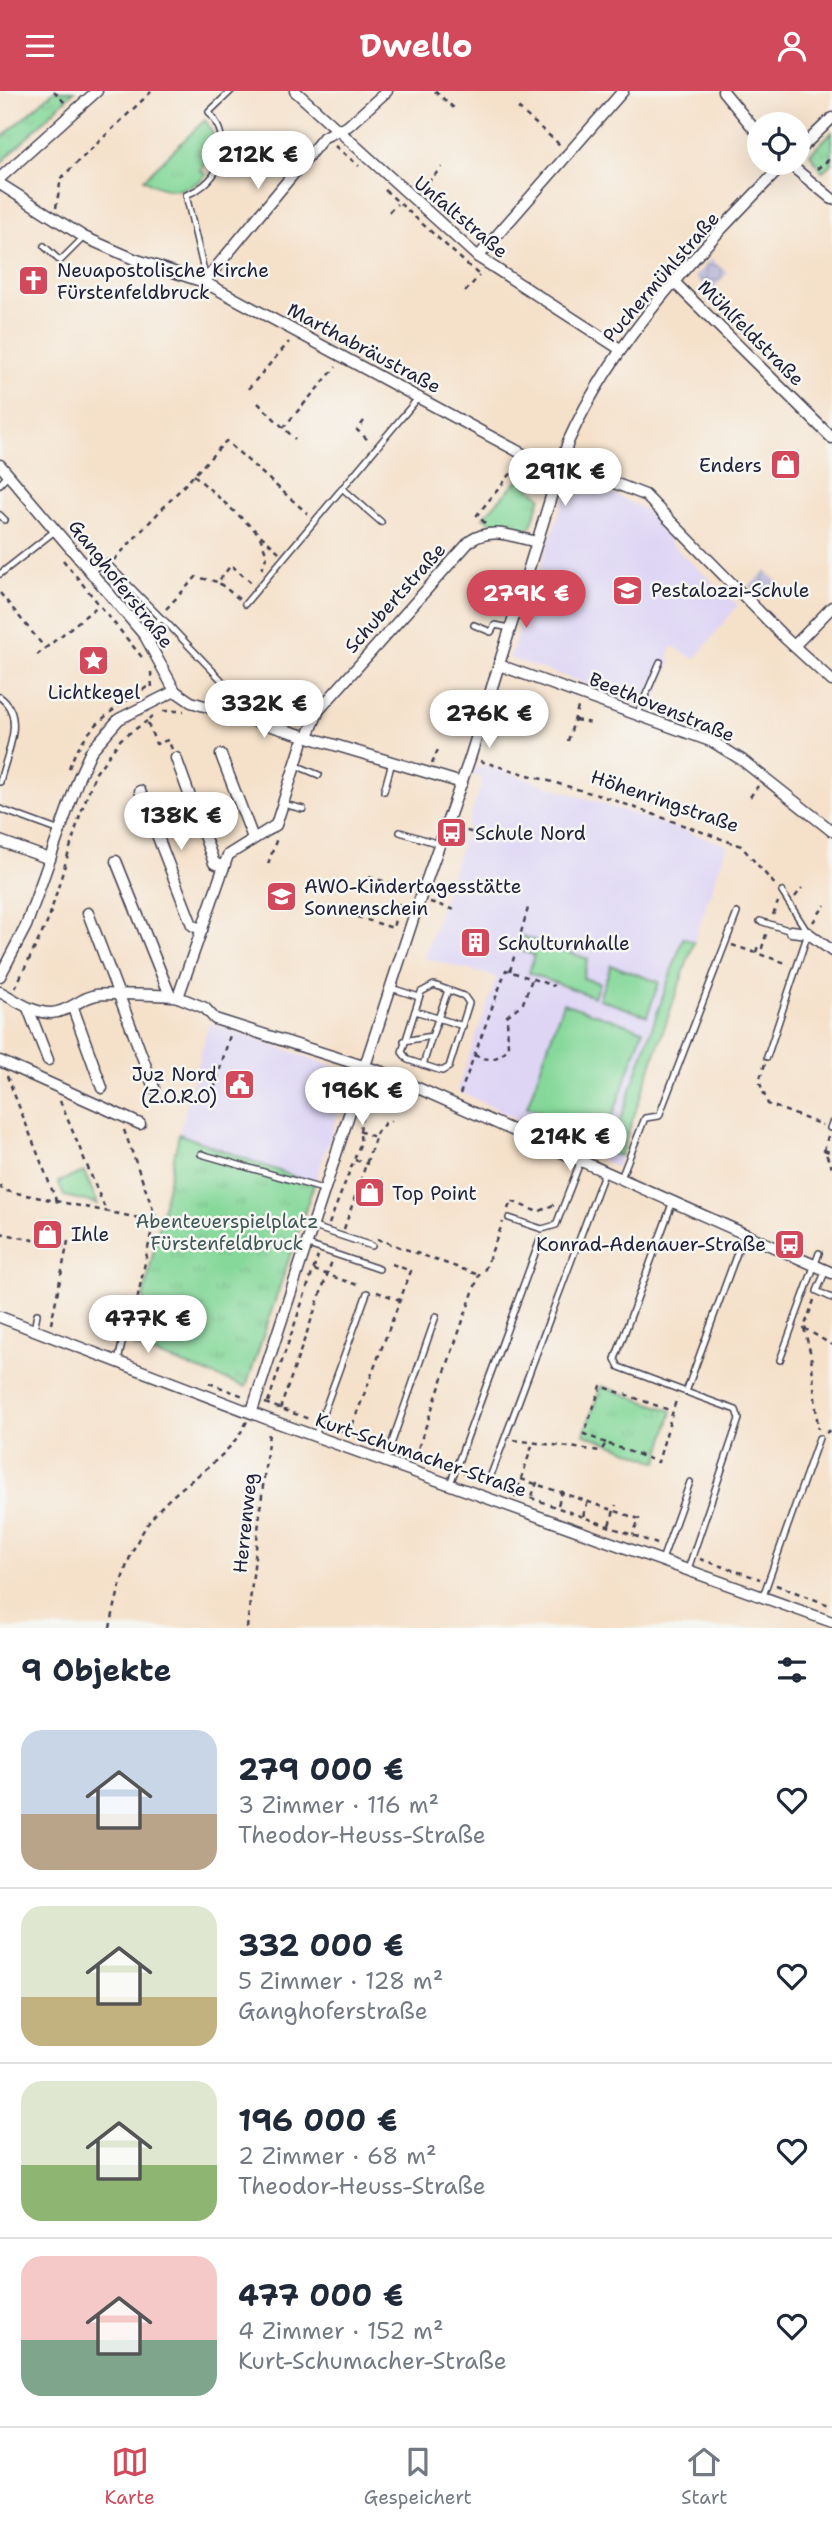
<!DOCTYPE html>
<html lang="de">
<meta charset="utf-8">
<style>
:root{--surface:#fff;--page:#f6f6f7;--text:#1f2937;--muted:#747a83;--line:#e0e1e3;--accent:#d1495b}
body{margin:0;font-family:"Shantell Sans",sans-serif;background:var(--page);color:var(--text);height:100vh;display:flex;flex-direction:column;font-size:26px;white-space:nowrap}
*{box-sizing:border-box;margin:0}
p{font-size:23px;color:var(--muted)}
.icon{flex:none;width:38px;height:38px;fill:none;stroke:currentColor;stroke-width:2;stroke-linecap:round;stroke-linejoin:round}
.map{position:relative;height:1537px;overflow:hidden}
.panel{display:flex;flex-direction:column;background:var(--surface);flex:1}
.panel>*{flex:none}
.controls{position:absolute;left:747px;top:21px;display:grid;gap:14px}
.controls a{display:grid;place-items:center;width:63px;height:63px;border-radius:50%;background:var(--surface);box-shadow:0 7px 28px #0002;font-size:35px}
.price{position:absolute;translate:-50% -60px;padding:0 16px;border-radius:24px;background:#fff;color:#222;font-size:23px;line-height:46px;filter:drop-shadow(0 2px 4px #0008)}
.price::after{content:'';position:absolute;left:50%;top:42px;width:21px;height:16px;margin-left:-10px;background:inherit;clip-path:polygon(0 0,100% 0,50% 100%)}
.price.selected{background:var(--accent);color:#fff}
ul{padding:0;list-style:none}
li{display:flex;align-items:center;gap:21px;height:175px;padding:0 21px}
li+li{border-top:2px solid var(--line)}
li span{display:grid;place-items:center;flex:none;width:196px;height:140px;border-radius:21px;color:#555}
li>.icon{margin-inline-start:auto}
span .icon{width:84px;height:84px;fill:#fffc;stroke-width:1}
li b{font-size:30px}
h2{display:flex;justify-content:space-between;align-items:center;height:84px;padding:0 21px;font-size:30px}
header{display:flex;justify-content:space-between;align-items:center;height:91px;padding:0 21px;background:var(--accent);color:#fff;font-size:32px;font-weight:700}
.tab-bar{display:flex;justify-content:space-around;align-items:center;height:98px;border-top:2px solid var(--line);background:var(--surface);font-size:19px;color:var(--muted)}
.tab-bar a{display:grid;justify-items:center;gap:4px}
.tab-bar .selected{color:var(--accent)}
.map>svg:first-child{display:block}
.built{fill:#ded5f5}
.industrial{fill:url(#industrial-grid)}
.grass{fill:url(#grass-tufts);stroke:#547d6a;stroke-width:2}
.pitch{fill:#85d89a;stroke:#547d6a;stroke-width:2}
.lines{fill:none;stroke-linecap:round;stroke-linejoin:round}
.service-casing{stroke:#423f50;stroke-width:8}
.minor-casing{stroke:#423f50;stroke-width:13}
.path{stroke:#423f50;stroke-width:2.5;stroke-dasharray:5 5;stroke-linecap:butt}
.service{stroke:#fff;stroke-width:5}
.minor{stroke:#fff;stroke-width:10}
.labels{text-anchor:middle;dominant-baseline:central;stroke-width:5;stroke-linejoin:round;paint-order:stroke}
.street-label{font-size:19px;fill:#22223b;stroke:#f6f6f2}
.poi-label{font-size:19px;fill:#22223b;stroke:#f6f6f2;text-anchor:start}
.park-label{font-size:19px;fill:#405958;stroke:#f6f6f2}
</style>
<header><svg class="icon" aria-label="menu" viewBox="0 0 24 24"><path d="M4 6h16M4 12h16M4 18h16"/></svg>Dwello<svg class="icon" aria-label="person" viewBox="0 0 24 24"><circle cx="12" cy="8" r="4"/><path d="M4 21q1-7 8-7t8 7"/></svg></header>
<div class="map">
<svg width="832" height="1537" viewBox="0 0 832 1537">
<defs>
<pattern id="industrial-grid" width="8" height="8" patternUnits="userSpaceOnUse" patternTransform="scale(1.75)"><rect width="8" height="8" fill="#c3c1db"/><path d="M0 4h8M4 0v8" fill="none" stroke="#a7a6bd"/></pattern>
<pattern id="grass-tufts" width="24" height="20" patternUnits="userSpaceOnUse" patternTransform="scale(1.75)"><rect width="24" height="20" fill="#85d89a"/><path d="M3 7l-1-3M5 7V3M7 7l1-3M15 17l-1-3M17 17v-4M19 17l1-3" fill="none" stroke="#73b986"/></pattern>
</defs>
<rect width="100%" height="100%" fill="#f6f6f2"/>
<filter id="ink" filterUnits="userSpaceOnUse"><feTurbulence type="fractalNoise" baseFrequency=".0143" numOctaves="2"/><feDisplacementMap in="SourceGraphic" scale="14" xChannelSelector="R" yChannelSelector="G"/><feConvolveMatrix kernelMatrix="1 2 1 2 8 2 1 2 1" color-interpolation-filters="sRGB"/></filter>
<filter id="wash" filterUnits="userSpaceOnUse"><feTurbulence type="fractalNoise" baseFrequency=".00686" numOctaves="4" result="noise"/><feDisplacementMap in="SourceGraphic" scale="28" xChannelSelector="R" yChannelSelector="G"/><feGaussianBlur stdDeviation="1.57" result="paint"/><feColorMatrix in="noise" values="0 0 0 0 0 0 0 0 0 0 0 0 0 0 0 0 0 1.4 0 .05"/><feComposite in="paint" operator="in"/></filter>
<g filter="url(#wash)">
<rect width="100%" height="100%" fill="#f5e1ca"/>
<g class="built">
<path d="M574 394 616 404 645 419 673 455 738 514 695 568 672 555 668 567 672 569 653 615 509 567 567 399Z"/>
<path d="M485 674 727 754 617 1076 457 999 497 886 424 867 483 688 473 684 476 677Z"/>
<path d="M209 932 352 982 314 1093 179 1043Z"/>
</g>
<g class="industrial">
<path d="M711 168 727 182 711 201 695 186Z"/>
<path d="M766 480 778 492 761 508 749 495Z"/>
</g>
<g class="grass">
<path d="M54 0H74L0 73V48Z"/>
<path d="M205 29C216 44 217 55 214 73L207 69 200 79 206 84C187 103 165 103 144 88Z"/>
<path d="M832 41V72L822 81 810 63Z"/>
<path d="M519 388 541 406 531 435 525 440 492 432 483 426Z"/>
<path d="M179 1043 314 1093 246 1296 133 1255Z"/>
<path d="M84 1081 98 1113 64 1105 58 1091Z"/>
<path d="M601 1295 672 1320 658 1371 584 1343Z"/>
</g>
<g class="pitch">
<path d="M522 845 588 868 583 887 599 892 594 906 529 882 534 864 518 859Z"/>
<path d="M683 847 694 851 620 1065 609 1062Z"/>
<path d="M611 874 659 891 647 925 599 908Z"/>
<path d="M563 912 643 939 606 1044 527 1016Z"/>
</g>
</g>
<g filter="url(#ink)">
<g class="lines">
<defs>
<g id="service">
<path d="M44 155 60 170 84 146"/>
<path d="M205 184 186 104C223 90 234 52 209 21L231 0"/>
<path d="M0 393 9 383"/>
<path d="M342 397 381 431"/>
<path d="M0 424 5 429"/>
<path d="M89 480 106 471 161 527"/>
<path d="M0 483 56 439"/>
<path d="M245 513 419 306"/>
<path d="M474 534 491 541 495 534 510 537"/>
<path d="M146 544 161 527 166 531 231 599 234 610 229 621"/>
<path d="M0 606C27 626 6 663 0 691"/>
<path d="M638 622 660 571"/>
<path d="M295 674 319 684"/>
<path d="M384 700 392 671"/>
<path d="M283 713 303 718"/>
<path d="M0 718 60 740"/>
<path d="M400 741 439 753"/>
<path d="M398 816 415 822"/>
<path d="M760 830 791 840"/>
<path d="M434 894 464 905 469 912 449 976 442 980 408 969 402 961 421 901Z"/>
<path d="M391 897 419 906"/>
<path d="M415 920 463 935"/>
<path d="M404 950 432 945 448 899"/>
<path d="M767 966 808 842 782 801"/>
<path d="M423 974 432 945"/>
<path d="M830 1037 832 1032"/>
<path d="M201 1063 326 1099"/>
<path d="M621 1087 645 1027 659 1025 737 822"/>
<path d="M673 1110 615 1268 619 1276 686 1301"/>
<path d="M509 1127 542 1138 556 1134 581 1069"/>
<path d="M314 1136 372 1155"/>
<path d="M308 1154 379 1178"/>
<path d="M826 1179 817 1200 832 1207"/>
<path d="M34 1239 37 1223"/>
<path d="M780 1269 819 1162"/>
<path d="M118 1270 124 1244"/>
<path d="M315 1345 367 1202"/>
<path d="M385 1371 436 1225"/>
<path d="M491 1384 605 1080"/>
<path d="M450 1393 540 1149"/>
<path d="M662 1469 690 1391"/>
<path d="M688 1478 739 1328 736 1319 686 1301 744 1143"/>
<path d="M763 1505 819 1347"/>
</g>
<g id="minor">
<path d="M295 0 478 166 620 258"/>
<path d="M723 0 760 45"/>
<path d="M798 60 832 27"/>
<path d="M788 72 832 108"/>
<path d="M0 87 97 0"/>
<path d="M0 93 84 146 134 168 204 191 534 369 581 379 645 404 785 547 832 590"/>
<path d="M478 166 623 0"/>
<path d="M204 191 324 46 348 35 387 0"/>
<path d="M675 192 832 347"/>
<path d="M0 374 145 545 175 600 191 611 462 692"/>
<path d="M794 555 832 516"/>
<path d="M499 574 713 651 742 669 832 740"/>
<path d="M308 645 319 619 470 450C491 435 514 446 537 451"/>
<path d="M221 664 253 747"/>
<path d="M176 667 214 772 224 776"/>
<path d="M140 700 192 834 202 839"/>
<path d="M0 750 50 768"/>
<path d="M116 770 169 902"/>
<path d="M88 822 154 997"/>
<path d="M791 840 808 842 832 860"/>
<path d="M0 885 26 835 79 686 91 660 119 628 175 600"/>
<path d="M0 901C16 909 32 922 51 922 69 921 80 907 96 904 105 902 172 904 178 906L228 764 276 734 302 653"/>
<path d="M178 906 205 917 215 928 382 981 832 1182"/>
<path d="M28 917 48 969"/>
<path d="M73 917 102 997"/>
<path d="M0 970 140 1033"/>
<path d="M0 1226 270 1329 832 1531"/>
<path d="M252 1320 415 822 470 667 568 351C615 245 705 154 785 72"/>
</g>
</defs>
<use href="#service" class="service-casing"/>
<use href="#minor" class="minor-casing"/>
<g class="path">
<path d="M54 0 65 12"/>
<path d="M435 0 456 19"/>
<path d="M518 17 560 54"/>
<path d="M335 55 359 75"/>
<path d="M817 78 832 66"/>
<path d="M385 99 480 185"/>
<path d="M421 99 442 76"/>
<path d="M56 117 61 87 152 0"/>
<path d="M389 121 397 113"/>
<path d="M465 201 479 185"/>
<path d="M248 298 289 251"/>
<path d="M258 312 295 348"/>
<path d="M364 330 357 339 369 350"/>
<path d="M283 337 336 276"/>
<path d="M194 384 279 461"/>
<path d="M485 432 477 424 513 380 525 389 535 383"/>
<path d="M260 446 267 464 262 478"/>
<path d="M63 469 145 570"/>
<path d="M114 469 226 350 308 423"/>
<path d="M0 502 45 557"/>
<path d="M239 508 218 491 231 474 253 493"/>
<path d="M166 518 196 486 218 491"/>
<path d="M37 564 99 514"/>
<path d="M151 581 152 598"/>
<path d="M257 618 273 599"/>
<path d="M163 620H184"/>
<path d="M271 623 285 607"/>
<path d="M153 625 147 630 156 653 168 649 172 658"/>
<path d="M575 629 592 632"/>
<path d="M568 650 579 613"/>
<path d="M480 670 611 708 741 755 777 796"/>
<path d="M432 673 439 656"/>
<path d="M69 677C84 634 115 618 150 594"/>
<path d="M750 706 758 695"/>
<path d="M457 737 484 745"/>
<path d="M268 773 277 747"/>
<path d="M369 786 412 798"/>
<path d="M795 806 802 797"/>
<path d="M430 811 455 819"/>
<path d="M338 820 393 837 396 824"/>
<path d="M773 824 778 811"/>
<path d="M813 831 825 814"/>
<path d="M732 854 789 873"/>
<path d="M756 861 758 855 762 857 767 840"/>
<path d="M510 880 528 817"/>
<path d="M15 897 48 830 80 724 95 683 121 648 147 630"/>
<path d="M474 964C489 970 497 970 508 957L507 925 523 912 532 888"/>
<path d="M765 973 759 990 768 1013 822 1034"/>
<path d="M7 985 56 1109"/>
<path d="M214 998 230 944"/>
<path d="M460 1003 506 879 554 895"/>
<path d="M60 1010 106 1120"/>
<path d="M124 1039 155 1124 131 1238"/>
<path d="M359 1040 377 1047"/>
<path d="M828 1045 824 1059 832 1076"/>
<path d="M824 1059 832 1062"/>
<path d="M355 1069 368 1073"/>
<path d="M0 1094 2 1099 154 1130"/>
<path d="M508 1118 511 1110 538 1121 555 1113"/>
<path d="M329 1133 361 1051C357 1037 367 999 380 992"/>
<path d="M344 1138 377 1041 386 1031 391 1030"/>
<path d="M0 1142 66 1156"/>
<path d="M377 1148 479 1184"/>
<path d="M314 1179 360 1195"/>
<path d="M377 1201 400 1209"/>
<path d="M814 1209 804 1237 832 1254"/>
<path d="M51 1233 68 1150"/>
<path d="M804 1237 811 1264 818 1338"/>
<path d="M209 1292 246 1306"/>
<path d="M268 1311 318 1165"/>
<path d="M265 1312 312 1329"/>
<path d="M280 1318 332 1170"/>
<path d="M328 1335 381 1354"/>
<path d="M826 1342 832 1338"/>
<path d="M349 1343 411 1180 392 1173"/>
<path d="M514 1349 601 1360 606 1352 658 1371 677 1306"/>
<path d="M606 1352 584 1343 601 1295 672 1320"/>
<path d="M397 1360 447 1376"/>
<path d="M415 1366 479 1184 485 1178 503 1131"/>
<path d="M463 1382 483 1389"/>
<path d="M521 1388 533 1352"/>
<path d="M493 1393 657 1453"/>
<path d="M532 1405 538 1389"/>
<path d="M515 1407 521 1388 639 1428 633 1444"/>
<path d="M558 1414 563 1398"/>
<path d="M583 1425 589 1407"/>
<path d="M609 1434 616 1414"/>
<path d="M700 1468 760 1488"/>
<path d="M776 1494 832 1515"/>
<path d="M110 1537C119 1496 128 1456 156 1422 183 1389 228 1371 247 1330"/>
<path d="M247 1537 269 1342"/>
</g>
<use href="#service" class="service"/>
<use href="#minor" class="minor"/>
</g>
</g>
<defs>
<symbol id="church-square" viewBox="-11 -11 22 22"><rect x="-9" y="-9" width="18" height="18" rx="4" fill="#d1495b" stroke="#f6f6f2"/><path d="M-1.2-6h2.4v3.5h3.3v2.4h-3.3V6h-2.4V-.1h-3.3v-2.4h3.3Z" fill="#fff"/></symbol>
<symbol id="shop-square" viewBox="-11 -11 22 22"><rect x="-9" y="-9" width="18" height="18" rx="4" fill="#d1495b" stroke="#f6f6f2"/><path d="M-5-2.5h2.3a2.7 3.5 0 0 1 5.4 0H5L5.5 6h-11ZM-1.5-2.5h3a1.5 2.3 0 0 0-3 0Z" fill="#fff"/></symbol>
<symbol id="school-square" viewBox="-11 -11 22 22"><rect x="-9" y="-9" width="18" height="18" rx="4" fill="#d1495b" stroke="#f6f6f2"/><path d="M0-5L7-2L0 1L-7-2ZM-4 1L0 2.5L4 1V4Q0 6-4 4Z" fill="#fff"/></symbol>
<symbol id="sight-square" viewBox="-11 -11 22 22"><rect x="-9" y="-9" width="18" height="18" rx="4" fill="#d1495b" stroke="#f6f6f2"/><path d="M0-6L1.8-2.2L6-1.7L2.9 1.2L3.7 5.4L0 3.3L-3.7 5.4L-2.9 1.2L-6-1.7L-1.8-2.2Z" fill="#fff"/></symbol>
<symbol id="bus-square" viewBox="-11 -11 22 22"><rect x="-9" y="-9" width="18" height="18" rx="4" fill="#d1495b" stroke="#f6f6f2"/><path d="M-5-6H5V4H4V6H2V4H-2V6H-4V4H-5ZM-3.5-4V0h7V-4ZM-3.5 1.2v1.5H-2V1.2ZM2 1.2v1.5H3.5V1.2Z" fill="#fff"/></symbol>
<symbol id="building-square" viewBox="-11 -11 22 22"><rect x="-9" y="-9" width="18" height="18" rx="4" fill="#d1495b" stroke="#f6f6f2"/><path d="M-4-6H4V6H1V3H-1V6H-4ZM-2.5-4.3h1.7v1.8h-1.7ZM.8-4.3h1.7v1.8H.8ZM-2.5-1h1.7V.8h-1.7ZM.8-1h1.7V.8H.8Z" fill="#fff"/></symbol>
<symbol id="civic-square" viewBox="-11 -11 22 22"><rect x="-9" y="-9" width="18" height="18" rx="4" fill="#d1495b" stroke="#f6f6f2"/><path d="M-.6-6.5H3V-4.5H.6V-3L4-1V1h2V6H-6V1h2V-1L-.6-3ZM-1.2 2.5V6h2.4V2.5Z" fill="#fff"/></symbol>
</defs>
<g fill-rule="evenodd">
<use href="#church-square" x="16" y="172" width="35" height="35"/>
<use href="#shop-square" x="768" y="356" width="35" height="35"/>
<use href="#school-square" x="610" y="482" width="35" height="35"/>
<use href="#sight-square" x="76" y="552" width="35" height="35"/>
<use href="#bus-square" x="434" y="724" width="35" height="35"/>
<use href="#school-square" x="264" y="788" width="35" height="35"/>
<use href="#building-square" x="458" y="834" width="35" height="35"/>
<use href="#civic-square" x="222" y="976" width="35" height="35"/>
<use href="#shop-square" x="352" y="1084" width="35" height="35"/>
<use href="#shop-square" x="30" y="1126" width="35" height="35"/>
<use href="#bus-square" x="772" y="1136" width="35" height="35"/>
</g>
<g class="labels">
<g class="street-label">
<text transform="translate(461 126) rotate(40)">Unfaltstraße</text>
<text transform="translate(661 186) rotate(-49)">Puchermühlstraße</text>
<text transform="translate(751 242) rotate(45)">Mühlfeldstraße</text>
<text transform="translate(364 257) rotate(28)">Marthabräustraße</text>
<text transform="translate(121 493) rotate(52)">Ganghoferstraße</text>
<text transform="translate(395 507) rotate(-48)">Schubertstraße</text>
<text transform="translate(662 616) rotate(22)">Beethovenstraße</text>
<text transform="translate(665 710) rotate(19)">Höhenringstraße</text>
<text transform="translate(421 1364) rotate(19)">Kurt-Schumacher-Straße</text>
<text transform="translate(245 1432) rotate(-84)">Herrenweg</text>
</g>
<g class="poi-label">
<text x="57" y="179">Neuapostolische Kirche<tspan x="57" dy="22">Fürstenfeldbruck</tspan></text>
<text x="762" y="374" text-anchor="end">Enders</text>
<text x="651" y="499">Pestalozzi-Schule</text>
<text x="94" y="601" text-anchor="middle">Lichtkegel</text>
<text x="475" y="742">Schule Nord</text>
<text x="304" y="795">AWO-Kindertagesstätte<tspan x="304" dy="22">Sonnenschein</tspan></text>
<text x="498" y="852">Schulturnhalle</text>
<text x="217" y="983" text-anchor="end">Juz Nord<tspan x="217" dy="22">(Z.O.R.O)</tspan></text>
<text x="392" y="1102">Top Point</text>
<text x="71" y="1143">Ihle</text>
<text x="766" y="1153" text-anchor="end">Konrad-Adenauer-Straße</text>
</g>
<g class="park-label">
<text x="227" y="1130">Abenteuerspielplatz<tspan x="227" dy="22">Fürstenfeldbruck</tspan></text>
</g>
</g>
</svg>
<div class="controls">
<a><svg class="icon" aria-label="locate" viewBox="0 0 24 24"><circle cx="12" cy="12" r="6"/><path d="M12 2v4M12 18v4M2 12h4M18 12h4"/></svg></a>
</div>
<b class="price" style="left:258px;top:100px">212K €</b>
<b class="price" style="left:565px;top:417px">291K €</b>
<b class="price selected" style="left:526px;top:539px">279K €</b>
<b class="price" style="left:264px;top:649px">332K €</b>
<b class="price" style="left:489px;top:659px">276K €</b>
<b class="price" style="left:181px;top:761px">138K €</b>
<b class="price" style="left:362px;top:1036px">196K €</b>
<b class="price" style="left:570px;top:1082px">214K €</b>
<b class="price" style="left:148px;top:1264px">477K €</b>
</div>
<section class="panel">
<h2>9 Objekte<svg class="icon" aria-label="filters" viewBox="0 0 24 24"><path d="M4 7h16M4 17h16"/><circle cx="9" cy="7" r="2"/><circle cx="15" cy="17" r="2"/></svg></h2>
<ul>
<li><span style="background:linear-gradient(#c9d6e8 60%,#b9a48a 0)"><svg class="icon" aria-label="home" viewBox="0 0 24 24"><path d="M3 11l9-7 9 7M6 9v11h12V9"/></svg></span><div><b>279 000 €</b><p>3 Zimmer · 116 m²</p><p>Theodor-Heuss-Straße</p></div><svg class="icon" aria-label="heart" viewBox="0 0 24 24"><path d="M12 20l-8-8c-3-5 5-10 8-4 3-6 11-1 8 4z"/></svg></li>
<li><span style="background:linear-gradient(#dfe7d0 65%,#c2b280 0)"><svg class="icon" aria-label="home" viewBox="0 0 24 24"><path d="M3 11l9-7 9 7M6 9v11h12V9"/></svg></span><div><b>332 000 €</b><p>5 Zimmer · 128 m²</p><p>Ganghoferstraße</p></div><svg class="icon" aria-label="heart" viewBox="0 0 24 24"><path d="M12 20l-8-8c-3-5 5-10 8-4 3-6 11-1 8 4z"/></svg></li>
<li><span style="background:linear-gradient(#dfe7d0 60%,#8fb573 0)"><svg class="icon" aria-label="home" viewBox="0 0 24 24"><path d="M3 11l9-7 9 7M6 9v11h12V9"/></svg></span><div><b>196 000 €</b><p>2 Zimmer · 68 m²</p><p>Theodor-Heuss-Straße</p></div><svg class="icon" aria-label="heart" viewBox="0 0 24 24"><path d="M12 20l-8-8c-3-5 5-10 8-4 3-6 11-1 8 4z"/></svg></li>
<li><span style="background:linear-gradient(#f6c9c9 60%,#7fa58c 0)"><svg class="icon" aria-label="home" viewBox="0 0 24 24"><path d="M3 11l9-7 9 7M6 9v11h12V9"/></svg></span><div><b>477 000 €</b><p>4 Zimmer · 152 m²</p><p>Kurt-Schumacher-Straße</p></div><svg class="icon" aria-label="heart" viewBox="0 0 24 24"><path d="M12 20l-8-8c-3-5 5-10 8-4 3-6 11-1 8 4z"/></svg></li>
</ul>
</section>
<nav class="tab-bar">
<a class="selected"><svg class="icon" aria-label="map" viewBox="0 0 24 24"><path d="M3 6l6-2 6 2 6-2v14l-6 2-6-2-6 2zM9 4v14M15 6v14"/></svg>Karte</a>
<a><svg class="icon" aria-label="saved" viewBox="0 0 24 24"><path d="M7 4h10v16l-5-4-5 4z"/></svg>Gespeichert</a>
<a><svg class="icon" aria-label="home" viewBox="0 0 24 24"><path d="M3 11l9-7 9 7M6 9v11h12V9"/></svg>Start</a>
</nav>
